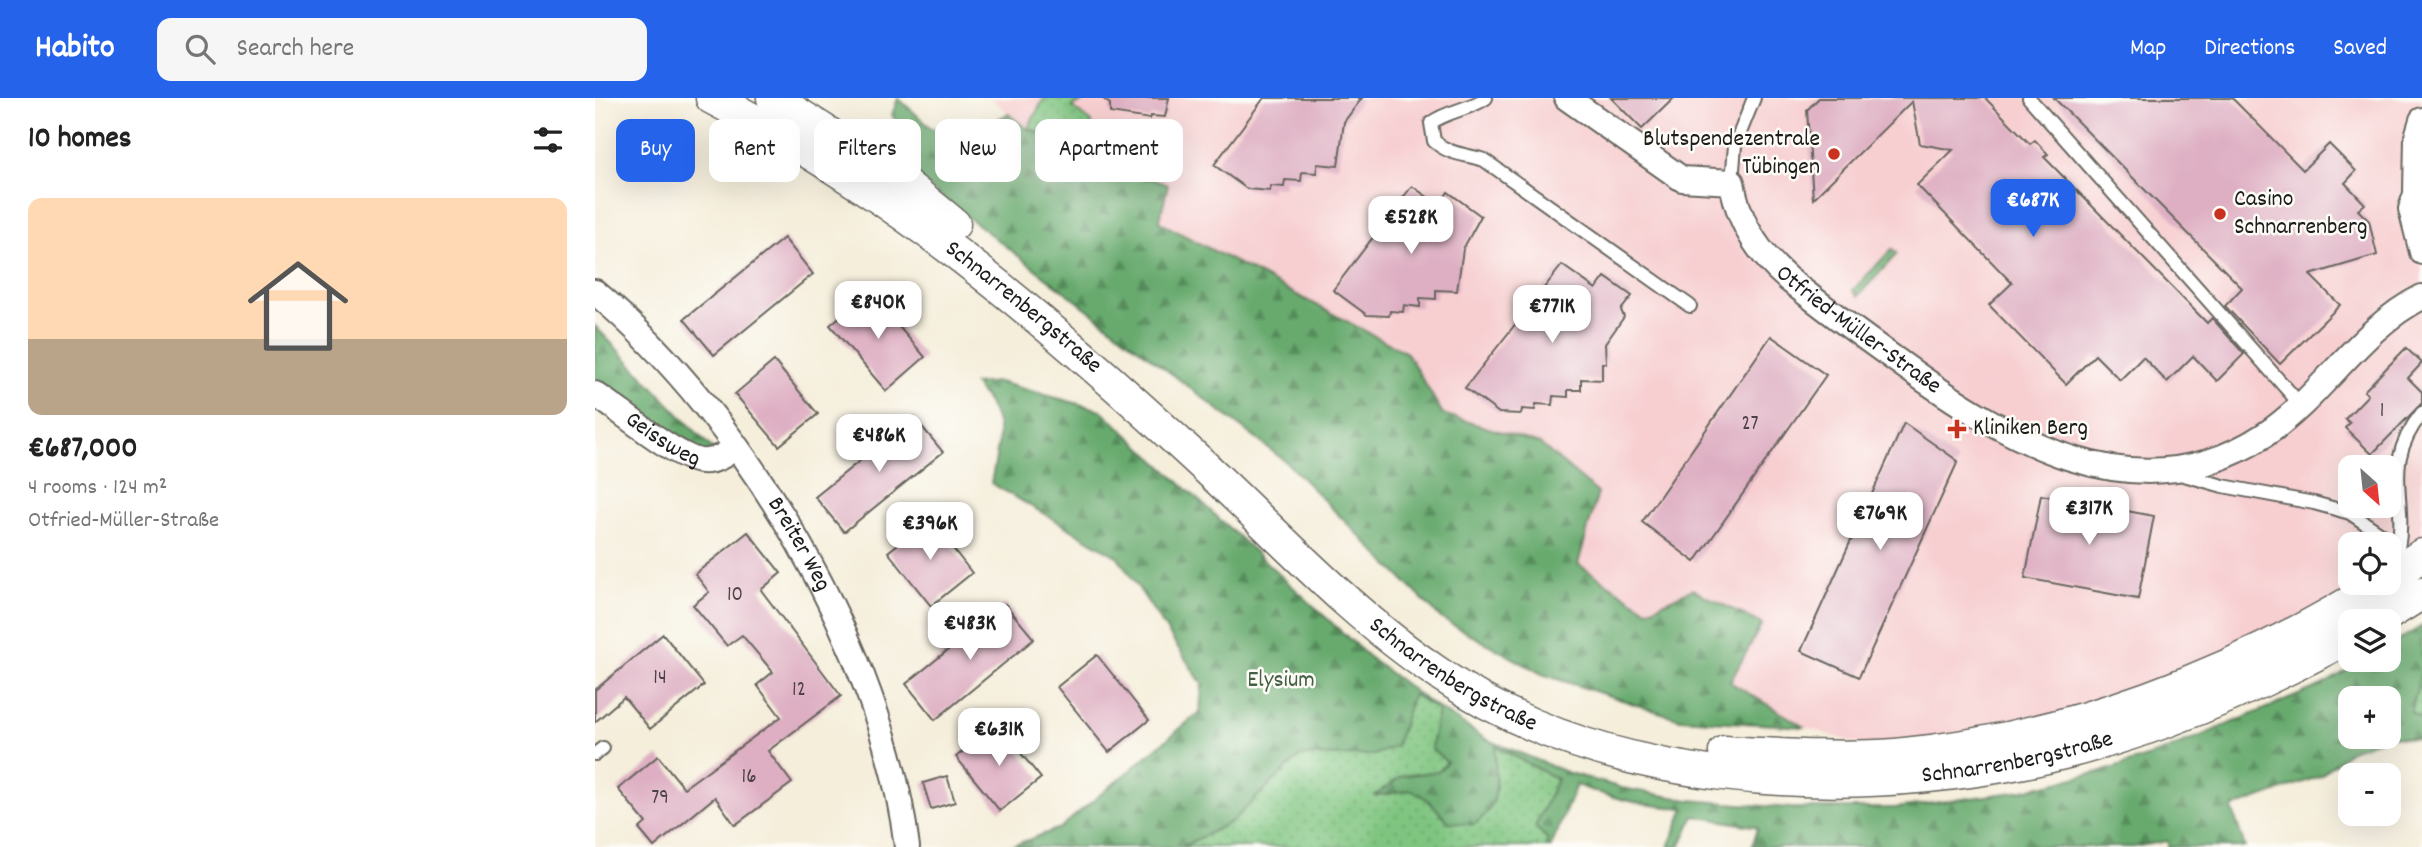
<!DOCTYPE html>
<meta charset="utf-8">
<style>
:root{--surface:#fff;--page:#f6f6f6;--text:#222;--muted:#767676;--accent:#2563eb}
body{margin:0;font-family:Dekko,sans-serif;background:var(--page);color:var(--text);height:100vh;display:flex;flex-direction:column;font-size:26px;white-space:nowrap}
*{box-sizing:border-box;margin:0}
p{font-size:23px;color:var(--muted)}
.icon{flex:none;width:38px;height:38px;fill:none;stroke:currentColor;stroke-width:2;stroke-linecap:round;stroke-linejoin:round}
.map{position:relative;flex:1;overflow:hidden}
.details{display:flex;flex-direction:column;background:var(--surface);width:595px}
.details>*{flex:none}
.top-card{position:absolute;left:21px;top:21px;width:665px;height:63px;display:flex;gap:14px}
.needle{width:46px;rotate:153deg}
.fabs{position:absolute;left:1743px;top:357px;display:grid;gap:14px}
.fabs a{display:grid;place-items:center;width:63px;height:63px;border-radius:14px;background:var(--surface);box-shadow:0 7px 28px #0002;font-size:35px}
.price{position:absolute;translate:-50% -60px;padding:0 16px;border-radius:14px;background:#fff;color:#222;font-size:23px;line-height:46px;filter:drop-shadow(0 2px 4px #0008)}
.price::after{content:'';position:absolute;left:50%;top:42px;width:21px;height:16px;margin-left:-10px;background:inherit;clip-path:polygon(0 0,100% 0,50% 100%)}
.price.current{background:var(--accent);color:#fff}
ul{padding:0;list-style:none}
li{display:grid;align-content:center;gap:14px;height:371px;padding:0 28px}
li span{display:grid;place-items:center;height:217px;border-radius:14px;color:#555}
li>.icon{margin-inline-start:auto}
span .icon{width:126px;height:126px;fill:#fffc;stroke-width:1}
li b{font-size:30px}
h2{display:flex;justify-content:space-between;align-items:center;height:84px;padding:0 28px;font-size:30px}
.pill{padding:0 24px;border-radius:14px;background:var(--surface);box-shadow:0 7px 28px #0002;font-size:24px;line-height:63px}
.pill.current{background:var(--accent);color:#fff}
header{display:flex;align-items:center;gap:42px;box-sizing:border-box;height:98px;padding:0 35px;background:var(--accent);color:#fff}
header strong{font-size:33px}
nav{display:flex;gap:38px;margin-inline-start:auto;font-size:24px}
.search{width:490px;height:63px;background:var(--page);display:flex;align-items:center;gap:18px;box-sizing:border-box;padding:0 24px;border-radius:14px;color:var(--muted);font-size:26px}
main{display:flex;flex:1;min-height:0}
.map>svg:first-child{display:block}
.built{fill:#f7cfd1;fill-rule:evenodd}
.grass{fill:url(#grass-dots);stroke:#4e704e;stroke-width:2}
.forest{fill:url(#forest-firs);stroke:#426345;stroke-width:2}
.building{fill:#deafc2}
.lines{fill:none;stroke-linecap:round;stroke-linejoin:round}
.service-casing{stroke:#68665f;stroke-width:16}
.minor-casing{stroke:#68665f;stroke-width:28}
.tertiary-casing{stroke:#68665f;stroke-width:35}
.service{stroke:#fff;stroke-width:12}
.minor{stroke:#fff;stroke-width:24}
.tertiary{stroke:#fff;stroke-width:32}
.poi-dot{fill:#c8321e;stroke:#fdfcf7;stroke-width:2.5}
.labels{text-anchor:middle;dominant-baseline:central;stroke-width:5;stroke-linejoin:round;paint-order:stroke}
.number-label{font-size:21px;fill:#4c4146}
.poi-label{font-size:24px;fill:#1c1c1c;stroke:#fdfcf7;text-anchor:start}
.street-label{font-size:24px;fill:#1c1c1c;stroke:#fdfcf7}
.park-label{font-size:24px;fill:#446044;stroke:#fdfcf7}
</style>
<header>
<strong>Habito</strong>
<div class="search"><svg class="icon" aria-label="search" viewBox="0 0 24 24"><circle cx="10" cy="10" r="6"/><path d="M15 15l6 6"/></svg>Search here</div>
<nav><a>Map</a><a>Directions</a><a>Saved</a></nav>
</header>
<main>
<section class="details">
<h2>10 homes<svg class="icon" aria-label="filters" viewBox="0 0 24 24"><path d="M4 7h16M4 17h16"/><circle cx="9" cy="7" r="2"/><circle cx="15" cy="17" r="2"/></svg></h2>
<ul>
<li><span style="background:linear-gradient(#ffd9b3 65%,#b9a48a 0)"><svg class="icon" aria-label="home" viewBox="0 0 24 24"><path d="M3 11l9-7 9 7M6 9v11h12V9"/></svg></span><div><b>€687,000</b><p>4 rooms · 124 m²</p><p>Otfried-Müller-Straße</p></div></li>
</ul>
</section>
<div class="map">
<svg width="1827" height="749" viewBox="0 0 1827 749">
<defs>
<pattern id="grass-dots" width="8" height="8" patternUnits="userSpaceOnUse" patternTransform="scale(1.75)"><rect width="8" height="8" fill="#7fc580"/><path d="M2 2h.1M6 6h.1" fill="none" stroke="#6da96e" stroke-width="1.8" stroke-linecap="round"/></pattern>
<pattern id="forest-firs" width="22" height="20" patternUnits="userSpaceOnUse" patternTransform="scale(1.75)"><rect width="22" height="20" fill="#67aa6e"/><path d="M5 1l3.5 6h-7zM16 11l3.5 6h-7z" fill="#548a5a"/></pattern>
</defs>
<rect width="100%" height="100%" fill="#fdfcf7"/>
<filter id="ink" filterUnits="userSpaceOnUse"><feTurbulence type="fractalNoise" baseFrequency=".0143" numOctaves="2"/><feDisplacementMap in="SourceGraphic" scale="14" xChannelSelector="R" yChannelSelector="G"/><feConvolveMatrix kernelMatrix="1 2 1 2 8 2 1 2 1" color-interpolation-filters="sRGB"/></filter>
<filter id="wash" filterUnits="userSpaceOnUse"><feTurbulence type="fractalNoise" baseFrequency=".00686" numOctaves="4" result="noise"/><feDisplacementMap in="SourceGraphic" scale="28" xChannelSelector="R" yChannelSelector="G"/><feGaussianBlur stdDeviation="1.57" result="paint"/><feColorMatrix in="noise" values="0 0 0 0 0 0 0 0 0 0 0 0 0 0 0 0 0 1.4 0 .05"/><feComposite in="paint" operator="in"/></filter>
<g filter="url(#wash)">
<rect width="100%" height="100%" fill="#f5eedb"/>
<path class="built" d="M396 0H1827V457L1794 480V446H1755V485H1787L1593 585 1299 657 1210 629 1134 584 1167 526 1053 513 983 466 1003 395 945 346 848 316 812 255 564 124 573 87 430 29ZM1755 369H1794V408H1755Z"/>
<g class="grass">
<path d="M449 0H494L477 9 497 25 493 52 433 30Z"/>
<path d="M1827 572V621L1816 615Z"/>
<path d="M818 596 843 612 836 650 852 664 844 673 807 678 781 697 817 692 832 701 854 724 901 693 900 648 962 681 940 729 953 741 950 749H587L636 724 705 658 779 657Z"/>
</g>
<g class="forest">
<path d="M303 0 336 30 366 40 413 16 431 30 573 87 564 124 812 255 848 316 945 346 1003 395 983 466 1053 512 1097 491 1167 526 1135 584 1210 629 1085 621 947 576 847 521 690 363 305 67 308 33 297 17Z"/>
<path d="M1297 151 1302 156 1263 198 1258 192Z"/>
<path d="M0 228 123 357 106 358 0 290Z"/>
<path d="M403 284 506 312 775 560 835 605 891 641 971 674 1027 690 1094 702 1195 710H1300L1420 694 1509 673 1567 654 1727 587 1770 562H1794V548L1827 528V572L1816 615 1827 621V642L1794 638V600H1755V639H1792L1756 652 1725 678 1637 710 1650 749H1573V743L1538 749H1157L1163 729 1099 718 1085 749H1074L1089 710C1052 709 1016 700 981 687L956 749H950L953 741 940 729 962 681 901 648C897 684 912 701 879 727L854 724 832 701 817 692 779 698 807 678 844 673 852 664 836 650 843 612 818 596 801 648 779 657 705 658 636 724 587 749H414L465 730 605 614 607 586 523 459 396 385C405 338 412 325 379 286Z"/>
</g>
<g id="blocks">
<g class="building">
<path d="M507 0H574L570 19 556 18 555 21 515 15V6Z"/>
<path d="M669 0H767L749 24 743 68 722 66V75L707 74 706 83 690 82 689 89 676 88 675 93 652 91 619 67Z"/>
<path d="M1016 0H1079L1047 31Z"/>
<path d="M1224 0H1390L1435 46 1440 42 1453 56 1449 59 1612 225 1617 220 1649 256 1622 283 1598 258 1572 284 1548 259 1525 282 1500 257 1471 286 1394 207 1417 185 1322 87 1358 52 1325 46 1317 3 1218 101 1212 12Z"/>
<path d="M1459 0H1637L1708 72 1734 46 1761 73 1750 85 1770 106 1763 112 1774 123 1782 157 1715 177 1745 207 1685 266 1630 208 1647 190Z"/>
<path d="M817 88 844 107 853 94 886 118 868 151 862 193 841 192V201L825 200V209L809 207 808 214 795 213 794 218 772 217 738 192Z"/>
<path d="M189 140 218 176 119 257 89 221Z"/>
<path d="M967 167 1001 191 1010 179 1037 198 1026 212 1029 219 1010 246 1011 265H1007V282L986 281V292H973V299L958 298 957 307 941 306 940 312 927 311 926 316 904 315 870 290Z"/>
<path d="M274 194 330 259 291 293 235 227Z"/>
<path d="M1176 238 1231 277 1100 464 1047 424Z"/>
<path d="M1811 250 1827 265 1813 280 1827 294V305L1777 356 1750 330 1755 325 1750 321 1773 297 1769 293Z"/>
<path d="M179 263 223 316 184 348 140 296Z"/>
<path d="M319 319 348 354 249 434 220 399Z"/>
<path d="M1309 325 1363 363 1264 579 1206 553Z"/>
<path d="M1446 397 1559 418 1543 501 1430 480Z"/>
<path d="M335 421 377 475 336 508 293 454Z"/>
<path d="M153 434 186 475 166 492 246 598 173 653 197 685 140 727 120 699 59 749 44 731 51 725 23 691 63 658 89 690 186 619 162 587 178 574 147 537 132 548 98 507 114 494 100 476Z"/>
<path d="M410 506 439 541 340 622 311 586Z"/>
<path d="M68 536 109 587 55 631 29 599 0 624V592Z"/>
<path d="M502 557 554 622 514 654 462 589Z"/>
<path d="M402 626 446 680 405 713 361 659Z"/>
<path d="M352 678 360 704 336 711 328 685Z"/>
</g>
</g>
</g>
<g filter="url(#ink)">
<use href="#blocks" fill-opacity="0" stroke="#68665f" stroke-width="2"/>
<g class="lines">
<defs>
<g id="service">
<path d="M891 0C874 12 851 13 836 25L839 43C854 57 871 56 889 62L1095 208"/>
<path d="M1434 0 1705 306"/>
<path d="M1137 84 1140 47 1159 0"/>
<path d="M1582 375 1628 388 1719 405 1755 415 1792 440 1814 463"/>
<path d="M1803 451C1813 397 1785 368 1827 315"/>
<path d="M0 656 8 650"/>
</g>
<g id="minor">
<path id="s1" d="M972 0 1087 81 1137 84C1143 124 1163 155 1193 181 1229 210 1266 237 1304 264 1409 340 1540 421 1668 338 1727 300 1763 231 1827 199"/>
<path d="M1827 22 1822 39 1821 96 1816 111 1827 154"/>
<path id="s2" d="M0 194C151 321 288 552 312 749"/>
<path id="s3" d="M0 296C25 312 79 358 105 363 118 365 130 357 140 350"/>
</g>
<g id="tertiary">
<path id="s4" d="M117 0C301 94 444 216 595 355 676 429 752 514 843 575 1008 688 1237 701 1429 664 1542 641 1654 594 1755 538"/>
<path d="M178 0 299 77 359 126"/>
<path d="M1794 480 1827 457"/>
<path d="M1782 523 1827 495"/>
<path d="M1130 654C1186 657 1244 661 1300 657 1474 641 1640 577 1787 485"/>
</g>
</defs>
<use href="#service" class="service-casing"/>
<use href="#minor" class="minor-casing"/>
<use href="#tertiary" class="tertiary-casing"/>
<use href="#service" class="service"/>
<use href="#minor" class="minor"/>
<use href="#tertiary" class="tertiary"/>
</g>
</g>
<g class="poi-dot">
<circle cx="1239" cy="56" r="7"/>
<circle cx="1625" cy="116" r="7"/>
<path d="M1358.5 320.5h7v7h7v7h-7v7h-7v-7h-7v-7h7z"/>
</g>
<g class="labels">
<g class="number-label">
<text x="1787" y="314">1</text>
<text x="1155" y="327">27</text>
<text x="140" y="498">10</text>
<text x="65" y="581">14</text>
<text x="204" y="593">12</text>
<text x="154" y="680">16</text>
<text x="65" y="701">79</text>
</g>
<g class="poi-label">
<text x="1225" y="42" text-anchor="end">Blutspendezentrale<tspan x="1225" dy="28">Tübingen</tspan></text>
<text x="1639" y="102">Casino<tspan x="1639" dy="28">Schnarrenberg</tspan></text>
<text x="1378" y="331">Kliniken Berg</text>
</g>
<g class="street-label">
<text stroke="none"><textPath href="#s4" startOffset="376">Schnarrenbergstraße</textPath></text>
<text stroke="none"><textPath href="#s1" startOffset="392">Otfried-Müller-Straße</textPath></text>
<text stroke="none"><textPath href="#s3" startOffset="82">Geissweg</textPath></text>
<text stroke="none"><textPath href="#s2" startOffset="326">Breiter Weg</textPath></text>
<text stroke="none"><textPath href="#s4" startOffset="943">Schnarrenbergstraße</textPath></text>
<text stroke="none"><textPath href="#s4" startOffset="1531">Schnarrenbergstraße</textPath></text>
</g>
<g class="park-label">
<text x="686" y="583">Elysium</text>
</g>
</g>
</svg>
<div class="fabs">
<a><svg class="needle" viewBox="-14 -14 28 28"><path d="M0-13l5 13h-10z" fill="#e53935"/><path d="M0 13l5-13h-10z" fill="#767676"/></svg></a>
<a><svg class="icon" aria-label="locate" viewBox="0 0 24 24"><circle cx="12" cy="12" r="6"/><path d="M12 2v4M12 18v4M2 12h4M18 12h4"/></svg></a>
<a><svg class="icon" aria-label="layers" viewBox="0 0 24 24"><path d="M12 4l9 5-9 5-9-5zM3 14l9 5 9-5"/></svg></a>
<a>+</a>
<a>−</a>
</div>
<b class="price current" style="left:1438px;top:141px">€687K</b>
<b class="price" style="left:816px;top:158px">€528K</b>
<b class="price" style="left:283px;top:243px">€840K</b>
<b class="price" style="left:957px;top:247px">€771K</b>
<b class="price" style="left:284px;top:376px">€486K</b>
<b class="price" style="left:1494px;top:449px">€317K</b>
<b class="price" style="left:1285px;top:454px">€769K</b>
<b class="price" style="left:335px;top:464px">€396K</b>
<b class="price" style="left:375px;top:564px">€483K</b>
<b class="price" style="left:404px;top:670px">€631K</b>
<div class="top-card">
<a class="pill current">Buy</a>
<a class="pill">Rent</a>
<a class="pill">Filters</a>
<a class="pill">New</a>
<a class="pill">Apartment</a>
</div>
</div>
</main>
